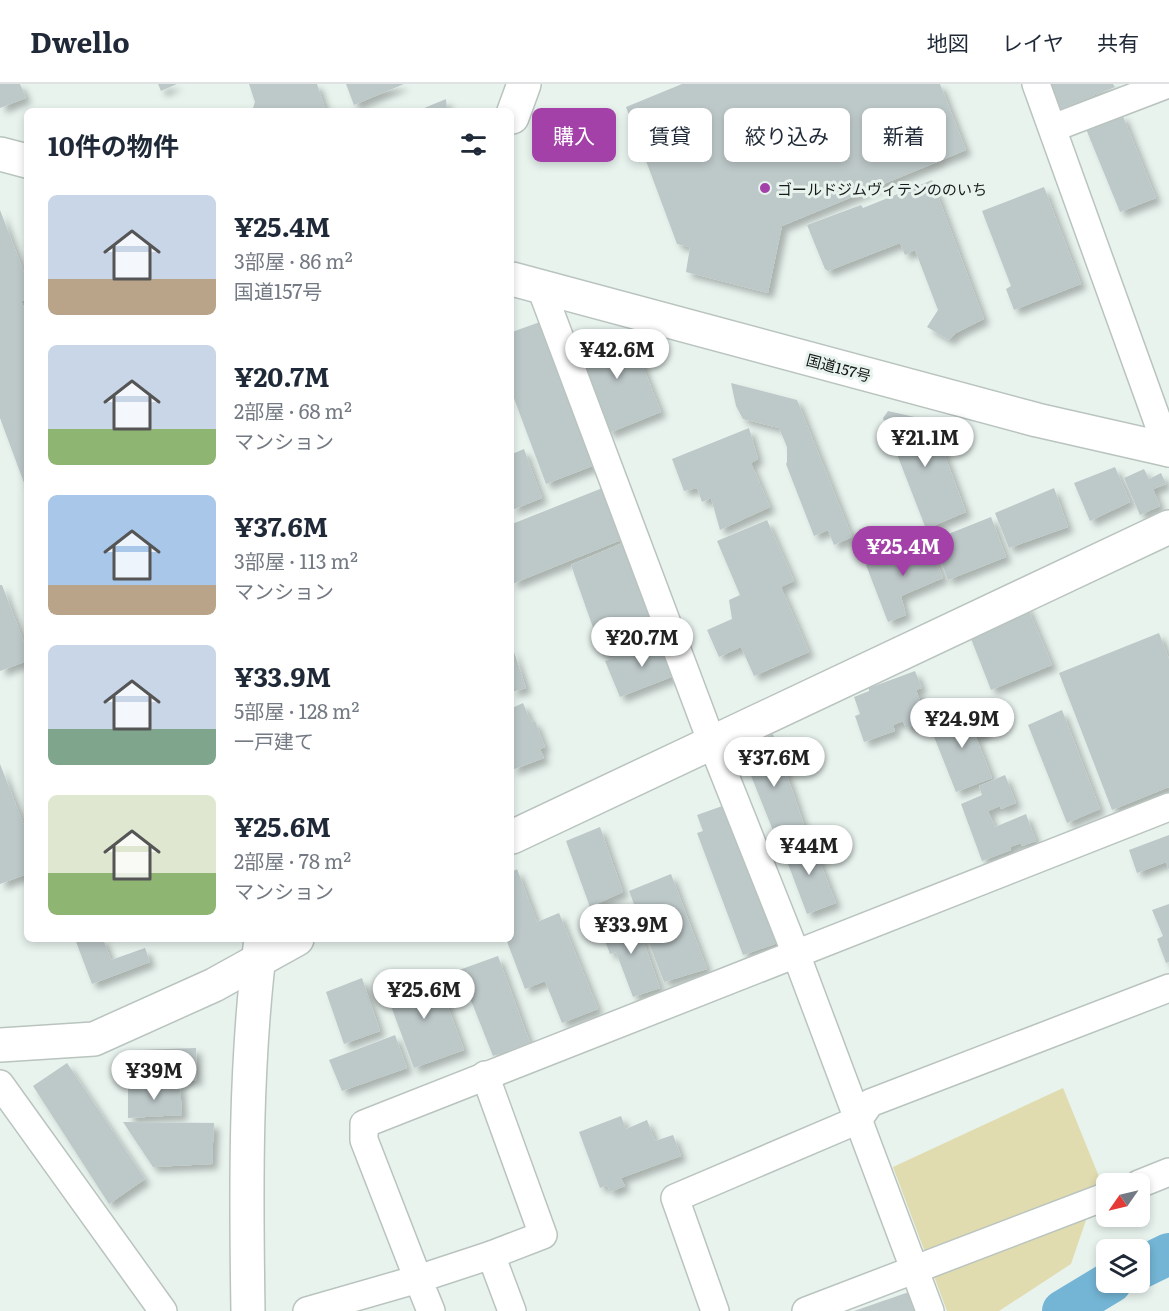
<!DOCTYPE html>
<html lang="ja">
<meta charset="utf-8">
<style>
:root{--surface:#fff;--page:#f6f6f7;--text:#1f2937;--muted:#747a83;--line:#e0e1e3;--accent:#a341a8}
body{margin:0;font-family:Literata,"Noto Sans JP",serif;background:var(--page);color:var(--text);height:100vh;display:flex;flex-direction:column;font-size:22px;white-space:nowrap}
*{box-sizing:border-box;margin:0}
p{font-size:20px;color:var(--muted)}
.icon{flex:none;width:33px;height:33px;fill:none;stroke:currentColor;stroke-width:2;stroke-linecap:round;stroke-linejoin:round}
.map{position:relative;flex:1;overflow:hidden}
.panel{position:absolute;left:24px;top:24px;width:490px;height:834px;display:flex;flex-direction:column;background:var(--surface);border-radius:9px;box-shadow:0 3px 9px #0003}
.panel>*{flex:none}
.top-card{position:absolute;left:532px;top:24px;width:546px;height:54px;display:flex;gap:12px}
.needle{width:39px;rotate:236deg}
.tools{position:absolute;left:1096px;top:1089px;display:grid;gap:12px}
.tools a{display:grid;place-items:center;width:54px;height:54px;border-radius:9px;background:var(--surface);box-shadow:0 3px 9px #0003;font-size:30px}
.price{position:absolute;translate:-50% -51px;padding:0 14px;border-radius:21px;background:#fff;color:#222;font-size:20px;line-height:39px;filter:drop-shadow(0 2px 3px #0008)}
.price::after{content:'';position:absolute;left:50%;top:36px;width:18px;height:14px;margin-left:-9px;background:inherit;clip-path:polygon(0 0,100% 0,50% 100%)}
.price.selected{background:var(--accent);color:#fff}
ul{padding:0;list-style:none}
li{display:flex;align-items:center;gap:18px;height:150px;padding:0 24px}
li span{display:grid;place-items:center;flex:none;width:168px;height:120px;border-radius:9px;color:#555}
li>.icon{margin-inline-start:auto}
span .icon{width:72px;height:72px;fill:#fffc;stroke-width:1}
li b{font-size:26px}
h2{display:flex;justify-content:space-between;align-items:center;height:72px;padding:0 24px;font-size:26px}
.tag{padding:0 21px;border-radius:9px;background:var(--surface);box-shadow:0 3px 9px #0003;font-size:21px;line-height:54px}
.tag.selected{background:var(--accent);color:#fff}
header{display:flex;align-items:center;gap:36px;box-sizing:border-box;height:84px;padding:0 30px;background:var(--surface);border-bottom:2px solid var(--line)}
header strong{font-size:28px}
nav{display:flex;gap:33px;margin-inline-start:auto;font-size:21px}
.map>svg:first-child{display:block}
.green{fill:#e0dcaf}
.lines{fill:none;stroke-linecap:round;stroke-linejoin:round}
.river{stroke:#74b5d5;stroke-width:42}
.building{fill:#bdc8c8;filter:url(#shadow)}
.street-casing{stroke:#bac4bf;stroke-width:30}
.secondary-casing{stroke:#bac4bf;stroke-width:36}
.highway-casing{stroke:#bac4bf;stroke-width:36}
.street{stroke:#fff;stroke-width:27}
.secondary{stroke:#fff;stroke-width:33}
.highway{stroke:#fff;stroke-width:33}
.poi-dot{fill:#a341a8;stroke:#e8f3ee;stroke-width:2}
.labels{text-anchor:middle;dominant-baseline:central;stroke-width:6;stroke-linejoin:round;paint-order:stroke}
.poi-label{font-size:15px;fill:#161a18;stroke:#e8f3ee;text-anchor:start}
.street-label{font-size:15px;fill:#161a18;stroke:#e8f3ee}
</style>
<header>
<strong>Dwello</strong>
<nav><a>地図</a><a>レイヤ</a><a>共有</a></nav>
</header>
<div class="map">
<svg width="1169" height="1227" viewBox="0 0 1169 1227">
<defs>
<filter id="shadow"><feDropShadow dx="5.5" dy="5.5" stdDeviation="3" flood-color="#0004"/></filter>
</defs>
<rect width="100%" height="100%" fill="#e8f3ee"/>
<path class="green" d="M1063 1004 1100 1095 1071 1180 999 1227H947L893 1083Z"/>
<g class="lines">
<g class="river">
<path d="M1140 1184 1169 1170"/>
<path d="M1063 1227 1111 1198"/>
</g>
</g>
<g class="building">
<path d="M0 0H20L26 14 0 24Z"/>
<path d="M158 0H177L161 7Z"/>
<path d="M249 0H317L326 27H252L255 18Z"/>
<path d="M346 0H404L354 21Z"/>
<path d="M682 0H940L966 66 782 142 768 209 686 188 690 163 677 160 626 23Z"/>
<path d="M1031 0H1113L1115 3 1043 32Z"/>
<path d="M446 15 447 27H417Z"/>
<path d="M1122 30 1156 114 1120 128 1086 45Z"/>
<path d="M932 96 984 235 956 249 949 256 927 243 938 226 915 166 905 171 900 159 828 187 825 185 807 141 861 121 863 124Z"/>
<path d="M1044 103 1081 200 1014 226 1006 205 1011 202 982 127Z"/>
<path d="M0 126 27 196V215L21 217 24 223 27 222V407L0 334Z"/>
<path d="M540 238 595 381 546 400 512 309V248Z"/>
<path d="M581 248 634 260 661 328 609 349 573 258Z"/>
<path d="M731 299 797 316 852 453 834 461 828 446 814 452 786 380 787 378V363L779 344 743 335 736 322Z"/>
<path d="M888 327 932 337 966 428 926 445 883 334Z"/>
<path d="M749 344 758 375 751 379 770 423 720 446 711 414 702 418 697 404 684 407 672 375Z"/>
<path d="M524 365 542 414 512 426V370Z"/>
<path d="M1115 383 1130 418 1090 437 1074 399Z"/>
<path d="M1144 385 1149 395 1161 389 1166 400 1153 405 1160 422 1140 431 1124 394Z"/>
<path d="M605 403 621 456 512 500V440Z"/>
<path d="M1054 404 1068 443 1009 464 995 429Z"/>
<path d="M991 433 1006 473 948 496 933 456Z"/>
<path d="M767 436 794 497 781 503 809 568 754 592 741 563 719 573 707 546 732 535 729 516 740 511 717 457Z"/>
<path d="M627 457 664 550 603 572 571 481Z"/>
<path d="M928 457 943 494 901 512 906 531 888 538 866 481Z"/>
<path d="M0 501H2L27 566V577L0 587Z"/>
<path d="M1026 520 1052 581 991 606 968 547Z"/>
<path d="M1159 549 1169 575V703L1112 726 1059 589Z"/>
<path d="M664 554 679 590 620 613 605 577Z"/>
<path d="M512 562 526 604 512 608Z"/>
<path d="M915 587 922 604 916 606 923 625 916 627 920 639 906 644 903 637 893 641 895 647 864 658 855 632 860 630 854 613 869 607V604Z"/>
<path d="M523 619 531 638 535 637 545 663 540 665 544 674 512 686V624Z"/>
<path d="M965 626 967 630 977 627 986 649 976 653 992 694 956 708 929 640Z"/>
<path d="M1062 626 1100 725 1067 739 1028 641Z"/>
<path d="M773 650 806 747 778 759 740 664Z"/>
<path d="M0 680 27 749V790L0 800Z"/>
<path d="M1005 691 1016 719 1001 725 1000 722 988 727 995 743 1026 730 1036 757 1022 762 1021 759 1010 763 1011 766 982 777 961 720 982 711 979 702Z"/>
<path d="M728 720 781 858 743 871 697 749 703 747 697 731Z"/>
<path d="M600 743 623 808 590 823 566 757Z"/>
<path d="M1169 751V786L1166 778 1137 789 1129 766Z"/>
<path d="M810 753 836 819 807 830 782 764Z"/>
<path d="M517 785 537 838 559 829 598 925 562 939 545 897 525 905 506 855H512V788Z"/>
<path d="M671 790 707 885 664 898 629 807Z"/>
<path d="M1169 820V878L1166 879 1157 855 1163 852 1152 826Z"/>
<path d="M634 831 660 904 633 913 616 868 610 870 600 843Z"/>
<path d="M75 855H103L111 876 145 864 150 878 92 900Z"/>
<path d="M498 872 530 959 493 972 459 886Z"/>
<path d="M435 888 464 966 414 984 385 906Z"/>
<path d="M362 894 380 947 344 960 326 908Z"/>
<path d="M395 951 407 984 342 1007 329 976Z"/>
<path d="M196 964 197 996 142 999 139 966Z"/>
<path d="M67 979 145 1095 109 1120 33 1002Z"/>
<path d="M180 1001 182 1031 128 1034V1003Z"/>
<path d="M621 1032 626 1045 647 1036 655 1057 673 1051 681 1072 621 1094 625 1102 610 1108 607 1101 600 1104 579 1048Z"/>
<path d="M123 1038 214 1039 212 1080 153 1083Z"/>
<path d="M909 1208 916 1227H854Z"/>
</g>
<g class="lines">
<defs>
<g id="street">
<path d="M1036 0 1169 369"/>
<path d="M1053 44 1168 0"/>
<path d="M541 204 712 659 796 870 930 1227"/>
<path d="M485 991 543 1151 491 1171"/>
<path d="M0 1000 163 1227"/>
<path d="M1139 1100 1169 1088"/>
<path d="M307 1227 418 1195 364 1056V1040L1169 723"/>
<path d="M431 1227 418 1195 491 1171 512 1227"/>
<path d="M715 1227 675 1114 858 1036 870 1019 1169 904"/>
<path d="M806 1227 1107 1112"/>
</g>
<g id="secondary">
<path d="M512 33 524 0"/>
<path d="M512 753 1169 443"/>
<path d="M0 961 94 955 214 901 297 855"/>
<path d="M248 1227C246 1103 245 978 261 855"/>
</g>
<g id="highway">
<path d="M0 70 27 77"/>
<path d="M512 195 1037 336 1169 366"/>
</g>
</defs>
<use href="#street" class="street-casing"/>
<use href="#secondary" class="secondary-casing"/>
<use href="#highway" class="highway-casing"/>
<use href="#street" class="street"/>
<use href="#secondary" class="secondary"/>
<use href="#highway" class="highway"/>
</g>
<circle class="poi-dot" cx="765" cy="104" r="6"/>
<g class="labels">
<g class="poi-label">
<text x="777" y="104">ゴールドジムヴィテンののいち</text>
</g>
<g class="street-label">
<text transform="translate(839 283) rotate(15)">国道157号</text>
</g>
</g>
</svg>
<div class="tools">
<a><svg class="needle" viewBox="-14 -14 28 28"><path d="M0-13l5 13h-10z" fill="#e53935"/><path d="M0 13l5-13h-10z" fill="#747a83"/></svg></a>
<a><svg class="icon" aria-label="layers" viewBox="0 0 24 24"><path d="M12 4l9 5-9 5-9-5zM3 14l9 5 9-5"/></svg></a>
</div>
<b class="price" style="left:617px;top:296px">¥42.6M</b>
<b class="price" style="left:925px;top:384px">¥21.1M</b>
<b class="price selected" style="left:903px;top:493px">¥25.4M</b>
<b class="price" style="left:642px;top:584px">¥20.7M</b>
<b class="price" style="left:962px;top:665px">¥24.9M</b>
<b class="price" style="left:774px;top:704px">¥37.6M</b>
<b class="price" style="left:809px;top:792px">¥44M</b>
<b class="price" style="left:631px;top:871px">¥33.9M</b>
<b class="price" style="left:424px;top:936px">¥25.6M</b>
<b class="price" style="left:154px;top:1017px">¥39M</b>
<div class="top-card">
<a class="tag selected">購入</a>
<a class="tag">賃貸</a>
<a class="tag">絞り込み</a>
<a class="tag">新着</a>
</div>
<section class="panel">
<h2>10件の物件<svg class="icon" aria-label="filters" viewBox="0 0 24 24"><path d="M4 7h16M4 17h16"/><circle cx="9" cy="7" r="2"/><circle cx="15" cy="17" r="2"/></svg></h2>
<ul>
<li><span style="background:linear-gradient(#c9d6e8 70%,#b9a48a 0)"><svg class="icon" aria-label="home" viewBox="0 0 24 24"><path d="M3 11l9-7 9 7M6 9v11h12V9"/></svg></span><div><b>¥25.4M</b><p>3部屋 · 86 m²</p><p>国道157号</p></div></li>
<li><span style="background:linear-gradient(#c9d6e8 70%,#8fb573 0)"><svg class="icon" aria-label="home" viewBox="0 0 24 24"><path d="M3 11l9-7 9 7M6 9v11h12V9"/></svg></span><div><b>¥20.7M</b><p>2部屋 · 68 m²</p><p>マンション</p></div></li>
<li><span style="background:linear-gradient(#a9c7e8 75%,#b9a48a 0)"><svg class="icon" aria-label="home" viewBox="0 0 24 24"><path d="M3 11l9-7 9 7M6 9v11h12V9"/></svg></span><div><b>¥37.6M</b><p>3部屋 · 113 m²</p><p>マンション</p></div></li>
<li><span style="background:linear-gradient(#c9d6e8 70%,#7fa58c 0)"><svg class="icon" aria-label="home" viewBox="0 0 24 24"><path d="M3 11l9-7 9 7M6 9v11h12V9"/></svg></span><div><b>¥33.9M</b><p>5部屋 · 128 m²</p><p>一戸建て</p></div></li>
<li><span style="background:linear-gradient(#dfe7d0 65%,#8fb573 0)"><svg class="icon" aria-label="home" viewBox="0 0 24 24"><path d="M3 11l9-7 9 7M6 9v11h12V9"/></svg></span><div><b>¥25.6M</b><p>2部屋 · 78 m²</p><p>マンション</p></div></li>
</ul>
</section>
</div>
